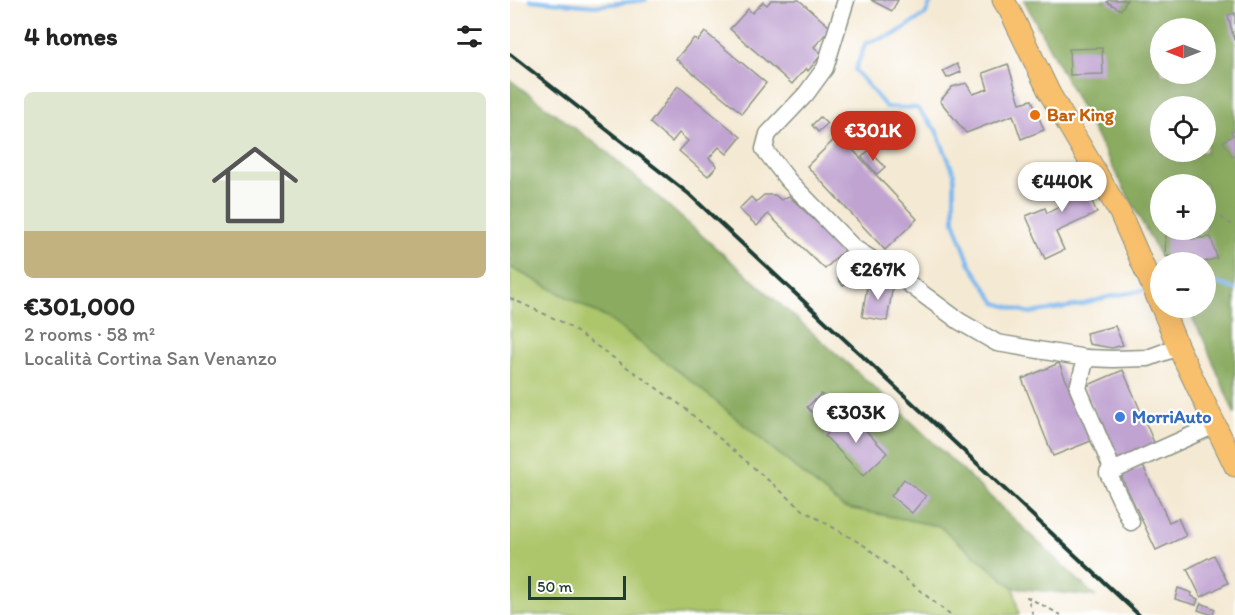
<!DOCTYPE html>
<meta charset="utf-8">
<style>
:root{--surface:#fff;--page:#f2f2f2;--text:#222;--muted:#767676;--line:#e0e0e0;--accent:#c8321e}
body{margin:0;font-family:Itim,sans-serif;background:var(--page);color:var(--text);height:100vh;display:flex;flex-direction:column;font-size:22px;white-space:nowrap}
*{box-sizing:border-box;margin:0}
p{font-size:20px;color:var(--muted)}
.icon{flex:none;width:33px;height:33px;fill:none;stroke:currentColor;stroke-width:2;stroke-linecap:round;stroke-linejoin:round}
.map{position:relative;flex:1;overflow:hidden}
.sheet{display:flex;flex-direction:column;background:var(--surface);width:510px}
.sheet>*{flex:none}
.needle{width:39px;rotate:270deg}
.fabs{position:absolute;left:640px;top:18px;display:grid;gap:12px}
.fabs a{display:grid;place-items:center;width:66px;height:66px;border-radius:50%;background:var(--surface);box-shadow:0 6px 24px #0002;font-size:30px}
.scale{position:absolute;left:18px;bottom:15px;width:98px;box-sizing:border-box;padding-left:6px;border:3px solid #1f3d34;border-top:0;font-size:16px;line-height:21px;white-space:nowrap;color:#1f3d34;-webkit-text-stroke:4px #fff;paint-order:stroke}
.price{position:absolute;translate:-50% -51px;padding:0 14px;border-radius:21px;background:#fff;color:#222;font-size:20px;line-height:39px;filter:drop-shadow(0 2px 3px #0008)}
.price::after{content:'';position:absolute;left:50%;top:36px;width:18px;height:14px;margin-left:-9px;background:inherit;clip-path:polygon(0 0,100% 0,50% 100%)}
.price.selected{background:var(--accent);color:#fff}
ul{padding:0;list-style:none}
li{display:grid;align-content:center;gap:12px;height:318px;padding:0 24px}
li+li{border-top:2px solid var(--line)}
li span{display:grid;place-items:center;height:186px;border-radius:9px;color:#555}
li>.icon{margin-inline-start:auto}
span .icon{width:108px;height:108px;fill:#fffc;stroke-width:1}
li b{font-size:26px}
h2{display:flex;justify-content:space-between;align-items:center;height:72px;padding:0 24px;font-size:26px}
main{display:flex;flex:1;min-height:0}
.map>svg:first-child{display:block}
.green{fill:#adc66c;stroke:#668250;stroke-width:1.5}
.forest{fill:#8aab60;stroke:#54744a;stroke-width:1.5;fill-rule:evenodd}
.lines{fill:none;stroke-linecap:round;stroke-linejoin:round}
.stream{stroke:#7db8ee;stroke-width:4}
.building{fill:#c0a3d1}
.minor-casing{stroke:#8a9384;stroke-width:19}
.major-casing{stroke:#8a9384;stroke-width:23}
.path{stroke:#8a9384;stroke-width:2;stroke-dasharray:4.5 4.5;stroke-linecap:butt}
.minor{stroke:#fff;stroke-width:16}
.major{stroke:#f8bf6c;stroke-width:21}
.rail{stroke:#1f3d34;stroke-width:4}
.food-dot{fill:#e8710a;stroke:#fff;stroke-width:2}
.shop-dot{fill:#3f7fe0;stroke:#fff;stroke-width:2}
.labels{text-anchor:middle;dominant-baseline:central;stroke-width:4.5;stroke-linejoin:round;paint-order:stroke}
.food-label{font-size:18px;font-weight:bold;fill:#c56008;stroke:#fff;text-anchor:start}
.shop-label{font-size:18px;font-weight:bold;fill:#366cbe;stroke:#fff;text-anchor:start}
</style>
<main>
<section class="sheet">
<h2>4 homes<svg class="icon" aria-label="filters" viewBox="0 0 24 24"><path d="M4 7h16M4 17h16"/><circle cx="9" cy="7" r="2"/><circle cx="15" cy="17" r="2"/></svg></h2>
<ul>
<li><span style="background:linear-gradient(#dfe7d0 75%,#c2b280 0)"><svg class="icon" aria-label="home" viewBox="0 0 24 24"><path d="M3 11l9-7 9 7M6 9v11h12V9"/></svg></span><div><b>€301,000</b><p>2 rooms · 58 m²</p><p>Località Cortina San Venanzo</p></div></li>
</ul>
</section>
<div class="map">
<svg width="725" height="615" viewBox="0 0 725 615">
<rect width="100%" height="100%" fill="#fff"/>
<filter id="ink" filterUnits="userSpaceOnUse"><feTurbulence type="fractalNoise" baseFrequency=".0167" numOctaves="2"/><feDisplacementMap in="SourceGraphic" scale="12" xChannelSelector="R" yChannelSelector="G"/><feConvolveMatrix kernelMatrix="1 2 1 2 8 2 1 2 1" color-interpolation-filters="sRGB"/></filter>
<filter id="wash" filterUnits="userSpaceOnUse"><feTurbulence type="fractalNoise" baseFrequency=".008" numOctaves="4" result="noise"/><feDisplacementMap in="SourceGraphic" scale="24" xChannelSelector="R" yChannelSelector="G"/><feGaussianBlur stdDeviation="1.35" result="paint"/><feColorMatrix in="noise" values="0 0 0 0 0 0 0 0 0 0 0 0 0 0 0 0 0 1.4 0 .05"/><feComposite in="paint" operator="in"/></filter>
<g filter="url(#wash)">
<rect width="100%" height="100%" fill="#f4e9d3"/>
<path class="green" d="M0 267 97 318 180 380 333 507 429 526 504 588 509 615H0Z"/>
<g class="forest">
<path d="M514 0H725V415L693 338 677 308H696V262H653ZM651 28H696V74H651ZM651 106H696V152H651ZM651 184H696V230H651Z"/>
<path d="M0 80 97 152 372 394 585 596 504 588 429 526 333 507 180 380 97 318 0 267Z"/>
</g>
<g class="lines">
<g class="stream">
<path d="M20 0 84 6 136 0"/>
<path d="M422 0 415 15 385 34 356 43 345 70 376 107 407 108 426 130 444 173V221L460 264 486 303 520 313 571 305 598 297 635 290"/>
<path d="M696 280 725 289"/>
</g>
</g>
<g id="blocks">
<g class="building">
<path d="M261 0H289L321 28 304 47 312 54 298 71 296 68 282 84 220 29 238 9 242 13 253 2 257 5Z"/>
<path d="M361 0H388L382 11Z"/>
<path d="M599 0H617L611 10 597 2Z"/>
<path d="M725 13V40H724L718 15Z"/>
<path d="M195 32 256 83 232 113 166 59 184 38 188 41Z"/>
<path d="M592 48 593 74 560 75 559 49Z"/>
<path d="M447 64 451 72 437 78 433 71Z"/>
<path d="M498 64 510 103 522 100 534 130 511 139 503 115 456 133 430 101 442 87 456 83 463 94 478 89 473 73Z"/>
<path d="M168 86 231 137 217 154 209 147 199 158 207 166 198 176 169 151 178 141 169 133 162 142 140 123Z"/>
<path d="M310 117 317 124 308 132 302 125Z"/>
<path d="M725 130V156L723 157 713 142 723 135 721 132Z"/>
<path d="M329 135 407 219 375 250 297 166Z"/>
<path d="M359 150 375 167 367 174 352 157Z"/>
<path d="M567 167 587 213 546 232 554 250 535 259 516 216 535 208 537 213 556 204 544 177Z"/>
<path d="M254 195H265L271 200 279 196 335 249 315 269 258 214 247 226 229 209 241 197 246 202Z"/>
<path d="M656 230H678V234H681V239L701 237 707 258 694 262H683L680 255 671 257 655 256Z"/>
<path d="M341 270 346 278 333 286 328 279Z"/>
<path d="M358 281 383 285 377 321 352 317Z"/>
<path d="M605 326 613 345 602 348 579 344 576 333Z"/>
<path d="M549 363 581 441 543 456 512 379Z"/>
<path d="M613 370 646 447 607 464 574 387Z"/>
<path d="M311 394 325 409 311 423 297 407Z"/>
<path d="M339 413 377 453 353 476 315 436Z"/>
<path d="M633 466 659 522 668 518 676 536 646 550 611 476Z"/>
<path d="M394 479 416 496 402 513 381 496Z"/>
<path d="M704 555 718 583 691 597 677 569Z"/>
<path d="M668 588 682 593 681 596 688 599 686 605 665 599Z"/>
<path d="M691 603 705 609 703 615 688 610Z"/>
</g>
</g>
</g>
<g filter="url(#ink)">
<use href="#blocks" fill-opacity="0" stroke="#8a9384" stroke-width="1.5"/>
<g class="lines">
<defs>
<g id="minor">
<path d="M336 0 315 68 296 94 258 134 254 149 278 180 344 248 387 275 449 321 487 343 576 358 603 359 638 358 668 347"/>
<path d="M576 358 568 388 603 471"/>
<path d="M621 522 598 473 705 425"/>
</g>
<g id="major">
<path d="M493 0 500 11 540 94 610 213 651 306"/>
<path d="M652 308 668 347 725 466"/>
</g>
</defs>
<use href="#minor" class="minor-casing"/>
<use href="#major" class="major-casing"/>
<g class="path">
<path d="M696 207 725 227"/>
<path d="M0 298 54 323 172 406 293 510 355 546 440 615"/>
<path d="M523 615 517 597 551 615"/>
</g>
<use href="#minor" class="minor"/>
<use href="#major" class="major"/>
<path class="rail" d="M0 54 179 194 629 615"/>
</g>
</g>
<circle class="food-dot" cx="525" cy="115" r="6"/>
<circle class="shop-dot" cx="610" cy="417" r="6"/>
<g class="labels">
<g class="food-label">
<text x="537" y="115">Bar King</text>
</g>
<g class="shop-label">
<text x="622" y="417">MorriAuto</text>
</g>
</g>
</svg>
<div class="fabs">
<a><svg class="needle" viewBox="-14 -14 28 28"><path d="M0-13l5 13h-10z" fill="#e53935"/><path d="M0 13l5-13h-10z" fill="#767676"/></svg></a>
<a><svg class="icon" aria-label="locate" viewBox="0 0 24 24"><circle cx="12" cy="12" r="6"/><path d="M12 2v4M12 18v4M2 12h4M18 12h4"/></svg></a>
<a>+</a>
<a>−</a>
</div>
<div class="scale">50 m</div>
<b class="price selected" style="left:363px;top:162px">€301K</b>
<b class="price" style="left:552px;top:213px">€440K</b>
<b class="price" style="left:368px;top:301px">€267K</b>
<b class="price" style="left:346px;top:444px">€303K</b>
</div>
</main>
